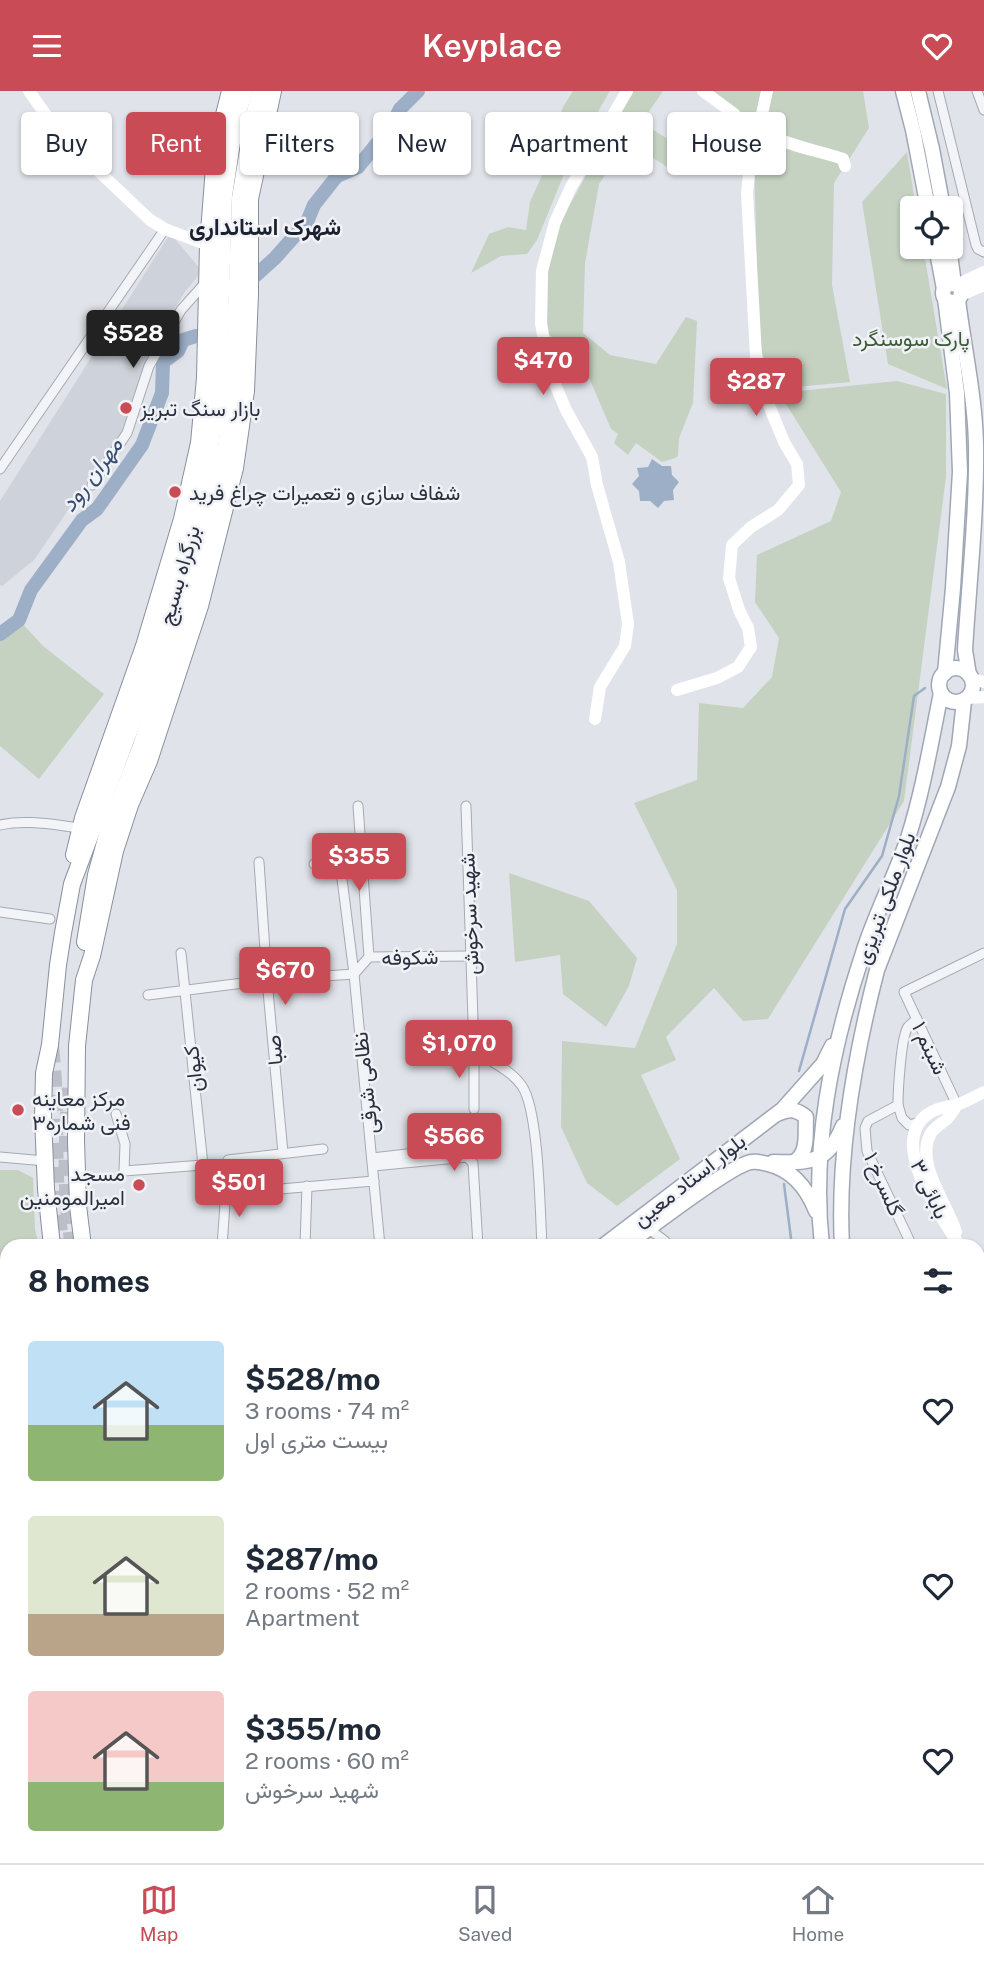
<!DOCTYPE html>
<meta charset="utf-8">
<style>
:root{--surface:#fff;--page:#f6f6f7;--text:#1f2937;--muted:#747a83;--line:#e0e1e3;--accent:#c84b56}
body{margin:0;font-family:"Public Sans",Vazirmatn,sans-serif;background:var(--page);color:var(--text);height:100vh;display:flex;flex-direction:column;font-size:26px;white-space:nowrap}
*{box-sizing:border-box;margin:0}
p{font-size:23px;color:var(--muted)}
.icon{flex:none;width:38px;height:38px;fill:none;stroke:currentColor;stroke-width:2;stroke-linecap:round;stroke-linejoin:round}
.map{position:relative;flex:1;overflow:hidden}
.details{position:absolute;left:0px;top:1148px;width:985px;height:625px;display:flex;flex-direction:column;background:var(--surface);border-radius:21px 21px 0 0;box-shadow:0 2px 5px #0004}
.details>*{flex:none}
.top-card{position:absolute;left:21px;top:21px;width:943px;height:63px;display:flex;gap:14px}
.buttons{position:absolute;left:900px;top:105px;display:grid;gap:14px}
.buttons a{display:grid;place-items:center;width:63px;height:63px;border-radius:7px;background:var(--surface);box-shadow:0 2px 5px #0004;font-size:35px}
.price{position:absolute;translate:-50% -60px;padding:0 16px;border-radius:7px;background:var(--accent);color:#fff;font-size:23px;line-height:46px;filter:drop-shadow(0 2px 4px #0008)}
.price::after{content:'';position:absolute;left:50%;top:42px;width:21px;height:16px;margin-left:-10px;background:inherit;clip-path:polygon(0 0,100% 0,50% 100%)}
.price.current{background:#222;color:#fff}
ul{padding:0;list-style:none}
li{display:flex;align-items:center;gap:21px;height:175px;padding:0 28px}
li span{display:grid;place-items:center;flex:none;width:196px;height:140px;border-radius:7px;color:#555}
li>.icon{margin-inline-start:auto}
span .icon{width:84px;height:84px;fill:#fffc;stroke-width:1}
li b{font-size:30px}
h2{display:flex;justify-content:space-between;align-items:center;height:84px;padding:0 28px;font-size:30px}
.chip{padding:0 24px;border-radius:7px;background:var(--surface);box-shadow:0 2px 5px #0004;font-size:24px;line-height:63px}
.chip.current{background:var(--accent);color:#fff}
header{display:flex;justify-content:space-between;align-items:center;height:91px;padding:0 28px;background:var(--accent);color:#fff;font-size:32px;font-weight:600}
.tabs{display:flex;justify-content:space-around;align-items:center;height:98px;border-top:2px solid var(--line);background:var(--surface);font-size:19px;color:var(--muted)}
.tabs a{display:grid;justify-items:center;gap:4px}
.tabs .current{color:var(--accent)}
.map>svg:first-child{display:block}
.built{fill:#ced2da}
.green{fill:#c5d2c2}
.water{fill:#9dafc7}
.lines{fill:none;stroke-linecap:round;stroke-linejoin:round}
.stream{stroke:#9dafc7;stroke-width:2.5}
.river{stroke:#9dafc7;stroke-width:14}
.highway-tunnel{stroke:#bcbfc7;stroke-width:16;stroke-dasharray:16 8;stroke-linecap:butt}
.street-casing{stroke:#a6aab3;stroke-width:11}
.primary-casing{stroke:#a0a7b4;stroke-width:17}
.highway-casing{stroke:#88909f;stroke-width:18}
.street{stroke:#f3f4f7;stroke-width:9}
.secondary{stroke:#fff;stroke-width:12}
.primary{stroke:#fff;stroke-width:14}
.highway{stroke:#fff;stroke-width:16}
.poi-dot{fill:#c84b56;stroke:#f0f2f6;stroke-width:2.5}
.labels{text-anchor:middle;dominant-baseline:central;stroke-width:5;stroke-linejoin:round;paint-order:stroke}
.park-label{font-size:21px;fill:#3c5a37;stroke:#f0f2f6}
.poi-label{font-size:21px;fill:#2a303f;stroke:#f0f2f6;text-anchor:start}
.street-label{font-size:21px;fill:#2a303f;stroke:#f0f2f6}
.neighbourhood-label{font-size:23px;font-weight:bold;fill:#1c2130;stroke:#f0f2f6}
.water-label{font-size:23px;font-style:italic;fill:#354d71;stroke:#f0f2f6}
</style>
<header><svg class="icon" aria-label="menu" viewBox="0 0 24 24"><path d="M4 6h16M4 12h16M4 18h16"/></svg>Keyplace<svg class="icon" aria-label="heart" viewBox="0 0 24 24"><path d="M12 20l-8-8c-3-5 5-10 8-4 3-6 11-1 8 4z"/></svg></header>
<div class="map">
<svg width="984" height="1772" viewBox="0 0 984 1772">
<rect width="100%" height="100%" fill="#e0e3e9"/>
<path class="built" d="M168 146 174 147 202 180 184 202 149 261 123 339 34 469 2 495 0 494V410Z"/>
<g class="green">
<path d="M573 0H610L569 71 537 149 527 163 501 165 471 182 489 143 508 136 526 139 530 111 544 80 546 64 563 16Z"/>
<path d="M633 0H663L599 93 585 172 583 242 610 264 656 273 686 226 697 230 693 312 679 347 678 365 675 367 662 371 636 352 628 364 614 352 618 343 611 338 590 289 569 259 547 242 548 181 559 133Z"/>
<path d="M708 0H863L869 37 834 92 832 194 850 291 774 298 759 252 753 30Z"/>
<path d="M647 35 687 60 674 80 635 56Z"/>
<path d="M907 61 916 117H912V156H923L947 298 888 273 862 111Z"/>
<path d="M897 290 946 303V386L904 710 768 928 743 930 714 897 666 946 676 969 641 984 680 1068 617 1115 587 1092 561 1036 562 950 635 957 677 853V799L634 712 697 689 699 612 743 617 772 586 779 547 755 511 757 464 831 430 841 401 779 302Z"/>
<path d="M19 529 43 555 104 603 39 688 0 655V545Z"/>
<path d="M509 782 589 810 637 867 629 895 606 936 563 903 560 864 515 871Z"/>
<path d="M0 1079H18L33 1087 35 1138 39 1155H7V1270L0 1269Z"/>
</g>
<path class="water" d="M652 368 662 375H671L672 384 679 391 673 399 674 409 664 410 658 417 650 410H640L639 400 632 393 639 385 637 377 648 376Z"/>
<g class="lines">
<g class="stream">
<path d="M799 980 845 818 882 765 899 705 914 605 925 597"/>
<path d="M784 1093 792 1155"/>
<path d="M978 1672 984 1687"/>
</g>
<g class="river">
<path d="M255 185 275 167 307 131 314 114 337 85 358 76 392 34 400 18 418 0"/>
<path d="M0 543 19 529 31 499 82 429 97 418 142 354 162 302 163 271 178 260 183 249 196 245"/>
</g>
<g class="highway-tunnel">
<path d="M51 956C59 1022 51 1089 62 1155"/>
<path d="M70 997C66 1050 64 1103 73 1155"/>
</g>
<defs>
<g id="street">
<path d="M938 0 976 154 978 158 984 161"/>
<path d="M977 0 984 19"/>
<path d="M0 378 165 138"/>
<path d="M92 394 127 342 149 275 181 219 206 191"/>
<path d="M358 715 369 866"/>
<path d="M466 715 474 960V1018"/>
<path d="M0 734C26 728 54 734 81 737"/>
<path d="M259 771 267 889 283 1062"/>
<path d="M314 773 340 772 354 883 380 1155"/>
<path d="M0 821 50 828"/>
<path d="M181 862 203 1074 221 1082"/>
<path d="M148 904 267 889 354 883 369 866 470 865"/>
<path d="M474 960C490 970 511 979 522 995 539 1020 540 1120 542 1155"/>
<path d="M898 1014 902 1027 909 1034 920 1031"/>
<path d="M957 1014 904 901 984 862"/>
<path d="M116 1023 125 1053 124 1080 203 1074"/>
<path d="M323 1058 228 1069 221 1082 226 1099 234 1102 374 1090"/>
<path d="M0 1066 45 1070"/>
<path d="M372 1067 486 1054"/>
<path d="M373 1075 467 1066 473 1072 478 1155"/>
<path d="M649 1138 665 1150V1155"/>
<path d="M222 1155 226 1099"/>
<path d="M305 1155 307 1095"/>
<path d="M912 1155 867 1060 865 1037 868 1030 898 1014C898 1000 901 945 908 936 910 933 914 931 917 928"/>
<path d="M978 1384 984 1381"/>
<path d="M0 1509 7 1510"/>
<path d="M978 1523 984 1526"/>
<path d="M0 1704 7 1705"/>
<path d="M0 1764H7"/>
<path d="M29 1766 118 1772"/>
<path d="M363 1766 364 1772"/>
<path d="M442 1766 443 1772"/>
<path d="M532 1766 533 1772"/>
<path d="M592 1766V1772"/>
<path d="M626 1766 627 1772"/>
<path d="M660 1766V1772"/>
<path d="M881 1766 882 1772"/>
</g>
<g id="primary">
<path d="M903 0 913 39 928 117"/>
<path d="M918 0 932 58 943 117"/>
<path d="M936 156 944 198"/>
<path d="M949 156 954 193"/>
<circle cx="952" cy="202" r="9"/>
<path d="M958 209C964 257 975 306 976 354 977 422 969 491 965 559L969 584"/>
<circle cx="956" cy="594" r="17"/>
<path d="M945 582 953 497 960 381 957 302 945 207"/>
<path d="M777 1023C789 1018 795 1017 806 1026 805 1043 809 1062 794 1071"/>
<path d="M773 1071C810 1072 828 1072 843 1035"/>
<path d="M603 1155 783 1018 823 973 832 955"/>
<path d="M625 1155C646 1140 733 1072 752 1071 757 1070 763 1072 768 1073 793 1079 807 1097 816 1120"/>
<path d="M822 1155C811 1056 832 956 863 862 875 823 895 786 908 747 923 700 931 651 941 602"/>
<path d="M842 1155C837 1063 854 968 877 879L948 696 959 655 964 610"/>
<path d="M0 1299 7 1293"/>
<path d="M0 1318 7 1311"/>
<path d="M978 1583 984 1584"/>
<path d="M255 1766 256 1772"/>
<path d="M278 1766 279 1772"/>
<path d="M944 1766V1772"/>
<path d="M974 1766V1772"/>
</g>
<g id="highway">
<path d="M74 764 83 727 144 555 182 428 199 352 205 287 208 154 214 76 222 32 230 0"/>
<path d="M85 851 96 784 109 737 141 655 186 519 214 414 226 357 233 301 240 107 253 29 260 0"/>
<path d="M52 1155 46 1098 43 1026 44 982 50 954 58 874 63 842 72 793 133 630 169 524 188 459 208 373 218 299 224 105 234 38 244 0"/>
<path d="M83 1155 78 1115 76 1049 77 955 84 889 92 865 115 760 130 714 149 670 200 515 235 377 246 300 250 203V108L273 0"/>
</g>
</defs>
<use href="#street" class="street-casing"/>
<use href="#primary" class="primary-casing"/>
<use href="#highway" class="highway-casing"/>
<use href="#street" class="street"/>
<g class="secondary">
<path d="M29 0 48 27 72 55 150 129 165 138 208 154"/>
<path d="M767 0 760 32 753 43C767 44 779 49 792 53 809 59 826 62 843 68L845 75"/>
<path d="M957 194 984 181"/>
<path d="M961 204 984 194"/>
<path d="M972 588 984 591"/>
<path d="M677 599 717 587 738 576 751 556 748 537 739 519 729 487 732 454 751 436 778 419 799 394 797 373 784 351 764 302 756 265 747 102 753 43 733 22 703 0"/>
<path d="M968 607 984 606"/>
<path d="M595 628 600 596 625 555 628 533 619 471 597 394 592 366 566 319 549 279 541 232 542 180 555 131 571 96 627 0"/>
<path d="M956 1141C947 1112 914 1071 931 1042 936 1035 941 1033 947 1028 951 1024 954 1018 957 1014"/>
<path d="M960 1155C941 1126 887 1052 928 1023 937 1016 949 1016 959 1013 967 1010 976 1005 984 1001"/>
<path d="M978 1194 984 1206"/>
<path d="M978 1274 984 1271"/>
<path d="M811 1766 812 1772"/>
<path d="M677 1772 733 1766"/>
</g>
<use href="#primary" class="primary"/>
<use href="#highway" class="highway"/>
</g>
<g class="poi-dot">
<circle cx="126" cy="317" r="7"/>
<circle cx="175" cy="401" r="7"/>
<circle cx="18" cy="1019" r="7"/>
<circle cx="139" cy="1094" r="7"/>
</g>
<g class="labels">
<g class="park-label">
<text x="911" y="247">پارک سوسنگرد</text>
</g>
<g class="poi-label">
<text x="140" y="317">بازار سنگ تبریز</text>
<text x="189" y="401">شفاف سازی و تعمیرات چراغ فرید</text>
<text x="32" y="1007">مرکز معاینه<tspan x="32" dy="24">فنی شماره۳</tspan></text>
<text x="125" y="1082" text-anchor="end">مسجد<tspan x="125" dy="24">امیرالمومنین</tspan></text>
</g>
<g class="street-label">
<text transform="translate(179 484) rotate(-74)">بزرگراه بسیج</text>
<text transform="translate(885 807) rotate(-70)">بلوار ملکى تبریزى</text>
<text transform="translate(469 823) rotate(-92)">شهید سرخوش</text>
<text transform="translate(410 866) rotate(-1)">شکوفه</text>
<text transform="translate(930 957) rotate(65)">شبنم ۱</text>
<text transform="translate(274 959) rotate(-95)">صبا</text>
<text transform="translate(193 978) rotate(-96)">کیوان</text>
<text transform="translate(365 992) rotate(-96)">نظامی شرقی</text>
<text transform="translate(689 1089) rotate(-38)">بلوار استاد معین</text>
<text transform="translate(884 1093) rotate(66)">گلسرخ ۱</text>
<text transform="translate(930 1098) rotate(65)">بابائی ۳</text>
</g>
<g class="neighbourhood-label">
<text x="265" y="135">شهرک استانداری</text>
</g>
<g class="water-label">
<text transform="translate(91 383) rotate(-53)">مهران رود</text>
</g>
</g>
</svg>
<div class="buttons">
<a><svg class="icon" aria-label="locate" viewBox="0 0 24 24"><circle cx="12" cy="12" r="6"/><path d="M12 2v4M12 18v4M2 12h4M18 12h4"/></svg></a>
</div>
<b class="price current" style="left:133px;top:279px">$528</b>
<b class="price" style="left:543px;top:306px">$470</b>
<b class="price" style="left:756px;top:327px">$287</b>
<b class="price" style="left:359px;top:802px">$355</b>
<b class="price" style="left:285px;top:916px">$670</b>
<b class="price" style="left:459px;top:989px">$1,070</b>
<b class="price" style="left:454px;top:1082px">$566</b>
<b class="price" style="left:239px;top:1128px">$501</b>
<div class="top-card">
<a class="chip">Buy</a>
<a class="chip current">Rent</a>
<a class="chip">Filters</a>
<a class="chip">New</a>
<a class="chip">Apartment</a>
<a class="chip">House</a>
</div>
<section class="details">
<h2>8 homes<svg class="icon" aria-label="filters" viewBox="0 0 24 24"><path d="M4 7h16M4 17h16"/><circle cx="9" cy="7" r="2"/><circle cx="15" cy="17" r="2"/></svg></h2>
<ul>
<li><span style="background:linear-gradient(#bfe0f5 60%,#8fb573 0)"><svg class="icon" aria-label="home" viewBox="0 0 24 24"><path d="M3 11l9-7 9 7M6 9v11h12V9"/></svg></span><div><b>$528/mo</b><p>3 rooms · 74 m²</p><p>بیست متری اول</p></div><svg class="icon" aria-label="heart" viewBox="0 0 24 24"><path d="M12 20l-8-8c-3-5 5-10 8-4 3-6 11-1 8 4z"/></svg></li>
<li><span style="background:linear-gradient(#dfe7d0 70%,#b9a48a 0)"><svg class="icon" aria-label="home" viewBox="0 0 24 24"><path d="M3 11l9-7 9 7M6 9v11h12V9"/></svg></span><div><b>$287/mo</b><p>2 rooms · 52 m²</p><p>Apartment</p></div><svg class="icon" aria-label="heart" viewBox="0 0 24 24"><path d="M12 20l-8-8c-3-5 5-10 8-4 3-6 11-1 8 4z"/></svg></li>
<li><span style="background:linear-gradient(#f6c9c9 65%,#8fb573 0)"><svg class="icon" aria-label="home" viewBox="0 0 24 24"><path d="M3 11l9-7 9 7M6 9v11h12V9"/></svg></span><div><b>$355/mo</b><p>2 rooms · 60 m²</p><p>شهید سرخوش</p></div><svg class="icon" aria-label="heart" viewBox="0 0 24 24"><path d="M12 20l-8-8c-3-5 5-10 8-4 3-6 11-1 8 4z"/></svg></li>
</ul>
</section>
</div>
<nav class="tabs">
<a class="current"><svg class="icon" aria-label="map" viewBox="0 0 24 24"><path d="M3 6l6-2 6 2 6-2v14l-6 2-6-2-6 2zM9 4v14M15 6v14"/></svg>Map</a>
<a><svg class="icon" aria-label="saved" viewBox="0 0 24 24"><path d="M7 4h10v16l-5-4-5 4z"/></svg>Saved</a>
<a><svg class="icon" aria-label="home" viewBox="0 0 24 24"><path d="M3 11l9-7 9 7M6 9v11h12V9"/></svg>Home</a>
</nav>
